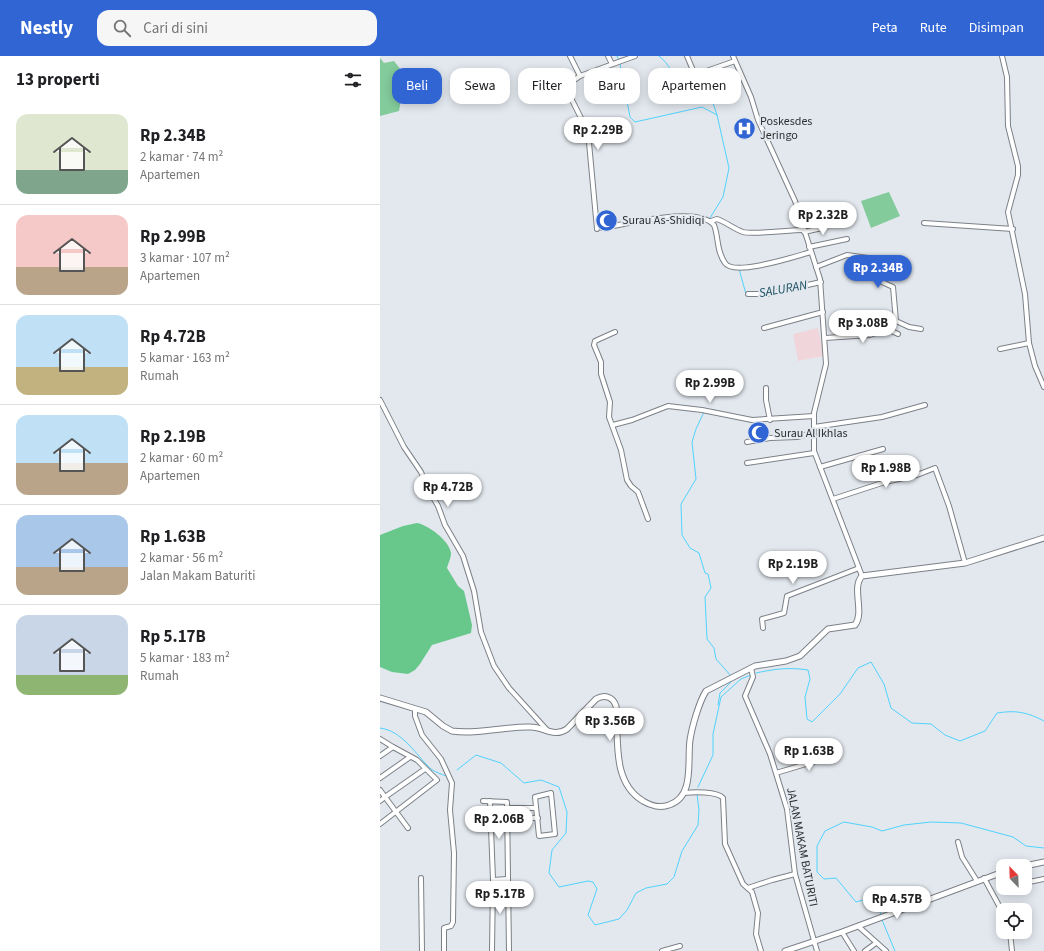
<!DOCTYPE html>
<html lang="id">
<meta charset="utf-8">
<style>
:root{--surface:#fff;--page:#f6f6f6;--text:#202124;--muted:#757577;--line:#e0e0e0;--accent:#3165d4}
body{margin:0;font-family:"Source Sans 3",sans-serif;background:var(--page);color:var(--text);height:100vh;display:flex;flex-direction:column;font-size:15px;white-space:nowrap}
*{box-sizing:border-box;margin:0}
p{font-size:13px;color:var(--muted)}
.icon{flex:none;width:22px;height:22px;fill:none;stroke:currentColor;stroke-width:2;stroke-linecap:round;stroke-linejoin:round}
.map{position:relative;flex:1;overflow:hidden}
.panel{display:flex;flex-direction:column;background:var(--surface);width:380px}
.panel>*{flex:none}
.banner{position:absolute;left:12px;top:12px;width:380px;height:36px;display:flex;gap:8px}
.needle{width:26px;rotate:337deg}
.controls{position:absolute;left:616px;top:803px;display:grid;gap:8px}
.controls a{display:grid;place-items:center;width:36px;height:36px;border-radius:8px;background:var(--surface);box-shadow:0 2px 10px #0003;font-size:20px}
.price{position:absolute;translate:-50% -34px;padding:0 9px;border-radius:14px;background:#fff;color:#222;font-size:13px;line-height:26px;filter:drop-shadow(0 1px 2px #0008)}
.price::after{content:'';position:absolute;left:50%;top:24px;width:12px;height:9px;margin-left:-6px;background:inherit;clip-path:polygon(0 0,100% 0,50% 100%)}
.price.active{background:var(--accent);color:#fff}
ul{padding:0;list-style:none}
li{display:flex;align-items:center;gap:12px;height:100px;padding:0 16px}
li+li{border-top:1px solid var(--line)}
li span{display:grid;place-items:center;flex:none;width:112px;height:80px;border-radius:12px;color:#555}
li>.icon{margin-inline-start:auto}
span .icon{width:48px;height:48px;fill:#fffc;stroke-width:1}
li b{font-size:17px}
h2{display:flex;justify-content:space-between;align-items:center;height:48px;padding:0 16px;font-size:17px}
.chip{padding:0 14px;border-radius:12px;background:var(--surface);box-shadow:0 2px 10px #0003;font-size:14px;line-height:36px}
.chip.active{background:var(--accent);color:#fff}
header{display:flex;align-items:center;gap:24px;box-sizing:border-box;height:56px;padding:0 20px;background:var(--accent);color:#fff}
header strong{font-size:19px}
nav{display:flex;gap:22px;margin-inline-start:auto;font-size:14px}
.search{width:280px;height:36px;background:var(--page);display:flex;align-items:center;gap:10px;box-sizing:border-box;padding:0 14px;border-radius:12px;color:var(--muted);font-size:15px}
main{display:flex;flex:1;min-height:0}
.map>svg:first-child{display:block}
.education{fill:#f0d6da}
.green{fill:#83cb9b}
.forest{fill:#68c88c}
.lines{fill:none;stroke-linecap:round;stroke-linejoin:round}
.stream{stroke:#52d2fe;stroke-width:1}
.minor-casing{stroke:#7c8187;stroke-width:6}
.tertiary-casing{stroke:#7c8187;stroke-width:7}
.minor{stroke:#fff;stroke-width:4}
.tertiary{stroke:#fff;stroke-width:5}
.labels{text-anchor:middle;dominant-baseline:central;stroke-width:4;stroke-linejoin:round;paint-order:stroke}
.poi-label{font-size:12px;fill:#2d2f31;stroke:#e2e8ee;text-anchor:start}
.street-label{font-size:12px;fill:#2d2f31;stroke:#e2e8ee}
.water-label{font-size:13px;font-style:italic;fill:#1b5062;stroke:#e2e8ee}
</style>
<header>
<strong>Nestly</strong>
<div class="search"><svg class="icon" aria-label="search" viewBox="0 0 24 24"><circle cx="10" cy="10" r="6"/><path d="M15 15l6 6"/></svg>Cari di sini</div>
<nav><a>Peta</a><a>Rute</a><a>Disimpan</a></nav>
</header>
<main>
<section class="panel">
<h2>13 properti<svg class="icon" aria-label="filters" viewBox="0 0 24 24"><path d="M4 7h16M4 17h16"/><circle cx="9" cy="7" r="2"/><circle cx="15" cy="17" r="2"/></svg></h2>
<ul>
<li><span style="background:linear-gradient(#dfe7d0 70%,#7fa58c 0)"><svg class="icon" aria-label="home" viewBox="0 0 24 24"><path d="M3 11l9-7 9 7M6 9v11h12V9"/></svg></span><div><b>Rp 2.34B</b><p>2 kamar · 74 m²</p><p>Apartemen</p></div></li>
<li><span style="background:linear-gradient(#f6c9c9 65%,#b9a48a 0)"><svg class="icon" aria-label="home" viewBox="0 0 24 24"><path d="M3 11l9-7 9 7M6 9v11h12V9"/></svg></span><div><b>Rp 2.99B</b><p>3 kamar · 107 m²</p><p>Apartemen</p></div></li>
<li><span style="background:linear-gradient(#bfe0f5 65%,#c2b280 0)"><svg class="icon" aria-label="home" viewBox="0 0 24 24"><path d="M3 11l9-7 9 7M6 9v11h12V9"/></svg></span><div><b>Rp 4.72B</b><p>5 kamar · 163 m²</p><p>Rumah</p></div></li>
<li><span style="background:linear-gradient(#bfe0f5 60%,#b9a48a 0)"><svg class="icon" aria-label="home" viewBox="0 0 24 24"><path d="M3 11l9-7 9 7M6 9v11h12V9"/></svg></span><div><b>Rp 2.19B</b><p>2 kamar · 60 m²</p><p>Apartemen</p></div></li>
<li><span style="background:linear-gradient(#a9c7e8 65%,#b9a48a 0)"><svg class="icon" aria-label="home" viewBox="0 0 24 24"><path d="M3 11l9-7 9 7M6 9v11h12V9"/></svg></span><div><b>Rp 1.63B</b><p>2 kamar · 56 m²</p><p>Jalan Makam Baturiti</p></div></li>
<li><span style="background:linear-gradient(#c9d6e8 75%,#8fb573 0)"><svg class="icon" aria-label="home" viewBox="0 0 24 24"><path d="M3 11l9-7 9 7M6 9v11h12V9"/></svg></span><div><b>Rp 5.17B</b><p>5 kamar · 183 m²</p><p>Rumah</p></div></li>
</ul>
</section>
<div class="map">
<svg width="664" height="895" viewBox="0 0 664 895">
<rect width="100%" height="100%" fill="#e2e8ee"/>
<path class="education" d="M438 272 444 300 418 305 413 278Z"/>
<g class="green">
<path d="M0 2 4 7 14 5 25 19 19 55 0 60Z"/>
<path d="M509 136 520 160 491 172 481 145Z"/>
</g>
<path class="forest" d="M37 467C48 469 69 484 71 497 71 502 68 508 67 512L78 530 84 535 92 569 91 577 52 589 40 608 35 614 28 618 12 616 0 611V479L23 470Z"/>
<g class="lines">
<g class="stream">
<path d="M237 0 239 4"/>
<path d="M279 0C302 18 291 44 329 41L332 44 337 59 349 112 343 141 330 162"/>
<path d="M240 8 250 61 255 66 322 51 337 59"/>
<path d="M359 213 366 238"/>
<path d="M324 356 316 373 312 386 316 423 301 448 302 479 310 492 319 497 325 517 328 518 331 532 325 541 327 583 334 592 336 603 351 620"/>
<path d="M376 617C394 613 409 611 428 614L430 623 425 641 427 663 432 666 460 638 478 612 491 606 504 628 511 652 532 667 551 668 565 679 580 685 605 675 617 657C636 654 647 656 664 665"/>
<path d="M338 649 340 637 351 626"/>
<path d="M0 672C23 675 35 698 51 713 55 716 61 718 66 720"/>
<path d="M77 714 96 699 121 707 144 727 161 724 179 731 187 756 186 777 172 794 169 817 179 831 208 825 213 826 217 833 208 859 215 869 239 863 247 854 256 837 266 832 287 828 294 821 302 795 318 769 319 754 317 738"/>
<path d="M318 731 333 699V678L341 641 361 623 371 619"/>
<path d="M501 859 499 853 483 844 476 846 456 822 444 823 437 816V790L445 775 464 766 492 771 502 775 524 769 551 766 581 767 633 781 646 790 664 792"/>
<path d="M502 864 515 895"/>
</g>
<defs>
<g id="minor">
<path d="M190 0 200 20 255 0"/>
<path d="M228 0 232 8"/>
<path d="M307 0 315 19 355 5"/>
<path d="M353 0 371 41 378 64 415 145 440 223 446 308 434 357V395L482 520"/>
<path d="M622 0 627 21 628 70 638 110V119L628 156 645 238 649 287 655 310 664 331"/>
<path d="M200 20 187 29V34L208 76 217 173"/>
<path d="M331 165 337 163C346 166 354 173 363 176 373 179 409 174 423 174"/>
<path d="M544 167 633 173"/>
<path d="M222 172C245 169 317 149 334 169 339 182 336 194 345 207 354 221 416 200 431 196"/>
<path d="M424 176 442 172 454 166"/>
<path d="M429 191 467 183"/>
<path d="M436 211 467 199 488 202 494 209 502 226 513 231 516 265 529 271 541 273"/>
<path d="M368 238H387L441 226"/>
<path d="M384 272 443 256"/>
<path d="M235 276 215 285 214 289 221 306V318L230 346 229 361 241 394 247 424 251 430 258 436 268 463"/>
<path d="M445 282 490 279 507 273 518 278"/>
<path d="M620 293 649 287"/>
<path d="M386 332V344L390 364"/>
<path d="M0 344 24 391 41 416 47 431 58 450 65 469 83 500 94 535 101 576 114 610 129 632 167 674"/>
<path d="M233 369 252 364 288 350 322 354 372 364 434 360"/>
<path d="M434 371 502 361 545 349"/>
<path d="M367 386 390 382 417 381 434 377"/>
<path d="M367 407 434 397"/>
<path d="M440 411 503 393"/>
<path d="M453 443 505 426 537 419 555 412 569 450 585 507"/>
<path d="M383 572 382 563 404 557 407 540 479 512"/>
<path d="M371 612 373 621 365 640 390 698 407 753 415 818 437 895"/>
<path d="M35 654V660L42 679 61 703 72 727 70 754 74 797 73 866 71 870 64 872V895"/>
<path d="M0 683 13 691"/>
<path d="M0 700 13 691 37 704 57 724 0 768"/>
<path d="M396 717 456 699"/>
<path d="M0 722 30 701"/>
<path d="M0 734 5 741 45 713"/>
<path d="M171 737 175 778 159 780 155 741Z"/>
<path d="M304 737C313 736 337 735 343 742L345 788 363 828 372 836 378 857 376 878 381 895"/>
<path d="M0 745 5 741 28 772"/>
<path d="M103 745 127 746 129 895"/>
<path d="M110 745 113 824 112 895"/>
<path d="M127 752H156"/>
<path d="M127 762H158"/>
<path d="M578 786 582 801 597 825"/>
<path d="M645 817 649 826 664 823"/>
<path d="M41 822 42 895"/>
<path d="M604 822 623 857"/>
<path d="M113 824 127 823"/>
<path d="M368 832 392 824 415 818"/>
<path d="M478 870 506 895"/>
<path d="M462 876 474 895"/>
<path d="M630 876 632 895"/>
<path d="M282 895 300 890"/>
<path d="M485 895 496 887"/>
</g>
<g id="tertiary">
<path d="M0 642 46 656 63 670 72 675C97 679 125 670 151 671 164 671 174 682 187 673L216 643C225 638 233 641 236 650 239 682 231 726 263 745 271 750 281 752 289 749 315 741 307 705 310 684 312 671 319 646 326 635L375 610 406 605 420 600 448 573 475 569C485 556 471 532 482 520L585 507 664 482"/>
<path d="M645 810 664 806"/>
<path d="M405 895 462 876 623 816"/>
</g>
</defs>
<use href="#minor" class="minor-casing"/>
<use href="#tertiary" class="tertiary-casing"/>
<use href="#minor" class="minor"/>
<use href="#tertiary" class="tertiary"/>
</g>
<defs>
<symbol id="hospital-disc" viewBox="-11 -11 22 22"><circle r="9.5" fill="#3165d4" stroke="#e2e8ee"/><path d="M-5-5h3v3.5h4V-5h3V5h-3V1.5h-4V5h-3Z" fill="#fff"/></symbol>
<symbol id="mosque-disc" viewBox="-11 -11 22 22"><circle r="9.5" fill="#3165d4" stroke="#e2e8ee"/><path d="M3.5-4.9A6 6 0 1 0 3.5 4.9A5 5 0 1 1 3.5-4.9Z" fill="#fff"/></symbol>
</defs>
<g fill-rule="evenodd">
<use href="#hospital-disc" x="352" y="60" width="25" height="25"/>
<use href="#mosque-disc" x="214" y="152" width="25" height="25"/>
<use href="#mosque-disc" x="366" y="364" width="25" height="25"/>
</g>
<g class="labels">
<g class="poi-label">
<text x="380" y="65">Poskesdes<tspan x="380" dy="14">Jeringo</tspan></text>
<text x="242" y="164">Surau As-Shidiqi</text>
<text x="394" y="377">Surau Al Ikhlas</text>
</g>
<g class="street-label">
<text transform="translate(422 791) rotate(79)">JALAN MAKAM BATURITI</text>
</g>
<g class="water-label">
<text transform="translate(403 233) rotate(-10)">SALURAN</text>
</g>
</g>
</svg>
<div class="controls">
<a><svg class="needle" viewBox="-14 -14 28 28"><path d="M0-13l5 13h-10z" fill="#e53935"/><path d="M0 13l5-13h-10z" fill="#757577"/></svg></a>
<a><svg class="icon" aria-label="locate" viewBox="0 0 24 24"><circle cx="12" cy="12" r="6"/><path d="M12 2v4M12 18v4M2 12h4M18 12h4"/></svg></a>
</div>
<b class="price" style="left:218px;top:95px">Rp 2.29B</b>
<b class="price" style="left:443px;top:180px">Rp 2.32B</b>
<b class="price active" style="left:498px;top:233px">Rp 2.34B</b>
<b class="price" style="left:483px;top:288px">Rp 3.08B</b>
<b class="price" style="left:330px;top:348px">Rp 2.99B</b>
<b class="price" style="left:506px;top:433px">Rp 1.98B</b>
<b class="price" style="left:68px;top:452px">Rp 4.72B</b>
<b class="price" style="left:413px;top:529px">Rp 2.19B</b>
<b class="price" style="left:230px;top:686px">Rp 3.56B</b>
<b class="price" style="left:429px;top:716px">Rp 1.63B</b>
<b class="price" style="left:119px;top:784px">Rp 2.06B</b>
<b class="price" style="left:120px;top:859px">Rp 5.17B</b>
<b class="price" style="left:517px;top:864px">Rp 4.57B</b>
<div class="banner">
<a class="chip active">Beli</a>
<a class="chip">Sewa</a>
<a class="chip">Filter</a>
<a class="chip">Baru</a>
<a class="chip">Apartemen</a>
</div>
</div>
</main>
